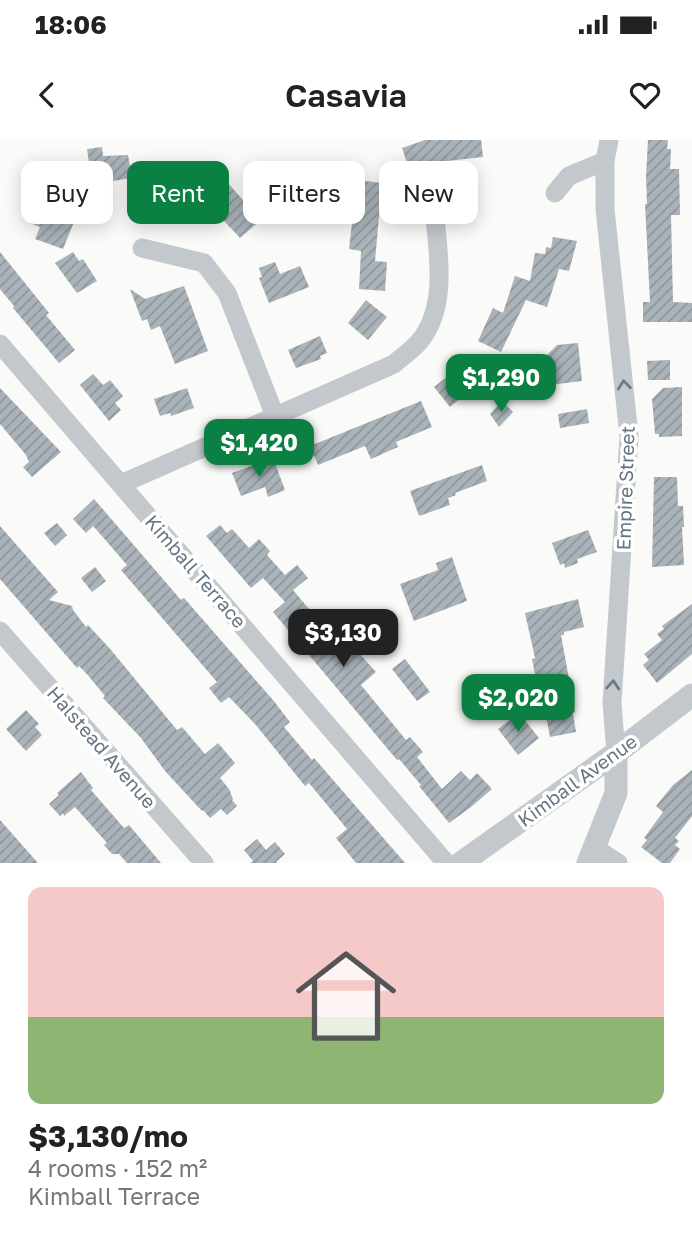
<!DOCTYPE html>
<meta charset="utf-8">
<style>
:root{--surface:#fff;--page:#f2f2f2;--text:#222;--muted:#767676;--accent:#0b8043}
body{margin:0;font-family:"Golos Text",sans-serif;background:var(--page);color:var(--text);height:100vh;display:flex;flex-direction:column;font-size:26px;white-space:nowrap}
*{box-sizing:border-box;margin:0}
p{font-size:23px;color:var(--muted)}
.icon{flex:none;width:38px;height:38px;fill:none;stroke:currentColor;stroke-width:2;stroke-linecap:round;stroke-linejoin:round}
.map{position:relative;height:723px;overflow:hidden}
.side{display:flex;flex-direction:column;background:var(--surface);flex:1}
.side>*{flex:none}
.top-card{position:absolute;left:21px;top:21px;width:651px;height:63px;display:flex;gap:14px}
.price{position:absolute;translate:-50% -60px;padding:0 16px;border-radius:14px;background:var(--accent);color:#fff;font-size:23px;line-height:46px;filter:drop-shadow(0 2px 4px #0008)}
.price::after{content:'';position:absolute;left:50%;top:42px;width:21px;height:16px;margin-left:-10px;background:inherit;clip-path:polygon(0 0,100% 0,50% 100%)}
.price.on{background:#222;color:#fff}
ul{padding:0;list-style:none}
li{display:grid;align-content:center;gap:14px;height:371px;padding:0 28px}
li span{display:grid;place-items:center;height:217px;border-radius:14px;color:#555}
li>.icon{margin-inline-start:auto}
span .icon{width:126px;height:126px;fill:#fffc;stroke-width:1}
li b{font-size:30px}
.chip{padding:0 24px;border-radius:14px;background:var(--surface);box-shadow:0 4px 18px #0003;font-size:24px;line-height:63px}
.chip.on{background:var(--accent);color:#fff}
.status{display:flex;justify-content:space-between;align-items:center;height:49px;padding:0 35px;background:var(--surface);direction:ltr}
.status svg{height:19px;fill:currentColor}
header{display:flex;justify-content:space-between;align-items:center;height:91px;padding:0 28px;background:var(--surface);font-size:32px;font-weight:600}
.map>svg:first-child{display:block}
.building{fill:url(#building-hatch)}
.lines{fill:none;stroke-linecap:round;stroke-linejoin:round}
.minor{stroke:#c3c8cc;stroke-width:19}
.tertiary{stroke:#c3c8cc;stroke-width:23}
.oneway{stroke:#6a7a87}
.labels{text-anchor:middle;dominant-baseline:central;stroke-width:7;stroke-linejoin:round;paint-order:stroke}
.street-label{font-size:19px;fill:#657683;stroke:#fff}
</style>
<div class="status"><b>18:06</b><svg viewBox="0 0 49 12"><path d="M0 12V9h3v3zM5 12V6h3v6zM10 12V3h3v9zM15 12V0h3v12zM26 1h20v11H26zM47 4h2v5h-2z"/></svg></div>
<header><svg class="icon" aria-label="back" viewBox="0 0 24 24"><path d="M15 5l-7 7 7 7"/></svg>Casavia<svg class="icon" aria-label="heart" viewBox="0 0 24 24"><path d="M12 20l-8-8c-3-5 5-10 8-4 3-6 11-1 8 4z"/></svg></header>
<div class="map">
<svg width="692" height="723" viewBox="0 0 692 723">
<defs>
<pattern id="building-hatch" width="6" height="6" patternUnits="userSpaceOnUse" patternTransform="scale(1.75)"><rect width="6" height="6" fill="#aab3b9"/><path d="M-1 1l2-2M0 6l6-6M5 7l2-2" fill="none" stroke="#8e969c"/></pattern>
</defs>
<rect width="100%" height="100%" fill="#fafaf8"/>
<g class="building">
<path d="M425 0H481L483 17 438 22 410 32 402 8Z"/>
<path d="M648 0H668L667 9H671L670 29H679L680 75H671L673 162 692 163V182H643V162H650L645 64H647L646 36Z"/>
<path d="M102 7 103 16 128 15 132 38 86 45 83 23 89 22 87 9Z"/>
<path d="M164 25 213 40 217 31 261 80 240 98 211 67 189 55 187 60 170 55 171 51 158 47Z"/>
<path d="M357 40 382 43 375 121 387 122 385 151 359 149 361 111 349 109Z"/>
<path d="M54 50 89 63 83 79 76 77 63 109 35 99 40 87 30 83 35 69 46 73Z"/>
<path d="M553 97 577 101 569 131 559 129 547 167 526 160 501 212 478 201 493 168 503 173 515 136 530 141 535 113 545 114 546 107 551 108Z"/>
<path d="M0 112 49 173 46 175 75 210 59 223 13 168 14 166 0 149Z"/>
<path d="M73 112 79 121 83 119 97 141 77 153 55 123Z"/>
<path d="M275 122 280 134 300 126 309 147 269 163 259 138 262 137 259 128Z"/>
<path d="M184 146 208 211 175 224 160 186 151 190 147 179 142 181 130 149 145 159Z"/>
<path d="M366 160 387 177 368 200 348 183Z"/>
<path d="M320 196 327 213 320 216 321 219 296 228 288 210Z"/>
<path d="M578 203 582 241 550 245 547 215 557 205Z"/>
<path d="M670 220V240H648L647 221Z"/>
<path d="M457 229 475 251 463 260 461 258 450 267 434 247Z"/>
<path d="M93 234 103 245 110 240 123 256 115 263 121 270 109 281 80 245Z"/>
<path d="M682 247V296L659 297V294H655L652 259 663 248Z"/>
<path d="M0 248 61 312 32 337 23 327 29 322 26 315 0 284Z"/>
<path d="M187 248 194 268 171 276 170 273 160 276 154 259Z"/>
<path d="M421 261 432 287 396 302 398 307 371 319 365 306 318 325 310 306Z"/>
<path d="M502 261 513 272 499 287 490 274Z"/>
<path d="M587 269 589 283 560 288 558 274Z"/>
<path d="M273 318 285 350 268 357 265 347 241 356 232 333Z"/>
<path d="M482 325 487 341 455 353 456 355 448 358 450 365 419 376 410 351Z"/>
<path d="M654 337H677L678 366H683L684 387H682L684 425 652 427Z"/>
<path d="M94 359 181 460 184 458 273 560 290 582 284 587 312 620 314 618 405 723H356L336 698 347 689 309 643 305 646 255 584 229 557 221 563 209 548 217 542 121 430 127 425 95 388 93 386 86 393 73 379Z"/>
<path d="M57 383 67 395 55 406 44 393Z"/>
<path d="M220 385 227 393 232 389 249 408 259 399 270 411 267 415 285 435 297 425 308 438 293 450 341 507 348 501 376 532 361 545 406 600 410 597 423 612 417 617 442 649 461 631 470 640 477 633 492 649 471 667 449 683 419 646 421 645 399 619 397 620 273 472 285 462 263 438 251 448 206 396Z"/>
<path d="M0 386 58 452 49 460 72 466 73 470 86 487 88 485 111 510 177 590 182 587 205 614 218 603 235 623 220 638 229 649 233 659 232 660 237 666 227 675 221 669 210 678 203 670 202 671 165 631 141 598 103 558 105 556 86 533 79 526 77 528 0 439Z"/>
<path d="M588 390 597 412 577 419 578 423 565 428 564 423 560 425 552 403Z"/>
<path d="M452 417 467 461 414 481 400 444 438 430 436 423Z"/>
<path d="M95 427 106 441 92 452 81 438Z"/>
<path d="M578 459 584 487 564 492V495H561L575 572 573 573 576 592 550 597 540 545H537L532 519 535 518 525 473Z"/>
<path d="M692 464V514L657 543 643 525 649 520 644 514 662 500 657 494 664 489 662 486Z"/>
<path d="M405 519 430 552 417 561 392 529Z"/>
<path d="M26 570 39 584 35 587 42 595 26 611 6 589Z"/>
<path d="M519 573 539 598 518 615 498 589Z"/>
<path d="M692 630V676L675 698 679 701 675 705 680 709 670 723H662L641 707 647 700 644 698 663 672 656 666 673 645Z"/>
<path d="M81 632 93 648 91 650 124 688 129 685 161 723H127L119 714H112L104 705 107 703 75 667 64 676 63 673 60 676 49 664 59 655 57 653Z"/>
<path d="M0 680 38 723H0Z"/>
<path d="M257 699 266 710 275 702 285 714 276 722 277 723H250L253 721 244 710Z"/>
</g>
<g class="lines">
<g class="minor">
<path d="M609 0 605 21V69L629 296 612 563 616 613"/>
<path d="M555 53 569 36 605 21"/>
<path d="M142 108 204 123 227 153 275 276"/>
<path d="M0 204 446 723"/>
<path d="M121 344 394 224C402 217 412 210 419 202 447 169 439 117 435 78"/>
<path d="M0 491 204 723"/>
<path d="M593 709 601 712 618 723"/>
</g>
<g class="tertiary">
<path d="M461 723 616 613 692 555"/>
<path d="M588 723 616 653V613"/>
</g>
</g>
<defs><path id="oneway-chevron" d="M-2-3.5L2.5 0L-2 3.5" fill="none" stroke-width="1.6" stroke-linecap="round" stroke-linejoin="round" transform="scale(1.75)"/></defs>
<g class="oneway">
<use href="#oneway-chevron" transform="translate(624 245) rotate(-96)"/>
<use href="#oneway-chevron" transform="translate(613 545) rotate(-86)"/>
</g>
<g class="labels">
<g class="street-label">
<text transform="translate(625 348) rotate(-88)">Empire Street</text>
<text transform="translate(196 431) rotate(49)">Kimball Terrace</text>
<text transform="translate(102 607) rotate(49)">Halstead Avenue</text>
<text transform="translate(577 640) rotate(-36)">Kimball Avenue</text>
</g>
</g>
</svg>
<b class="price" style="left:501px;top:274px">$1,290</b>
<b class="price" style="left:259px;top:339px">$1,420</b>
<b class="price on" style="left:343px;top:529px">$3,130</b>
<b class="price" style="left:518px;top:594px">$2,020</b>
<div class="top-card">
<a class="chip">Buy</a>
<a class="chip on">Rent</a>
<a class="chip">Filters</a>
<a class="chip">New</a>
</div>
</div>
<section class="side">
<ul>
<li><span style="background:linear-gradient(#f6c9c9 60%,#8fb573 0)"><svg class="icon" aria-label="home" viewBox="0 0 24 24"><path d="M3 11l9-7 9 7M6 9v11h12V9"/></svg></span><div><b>$3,130/mo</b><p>4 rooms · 152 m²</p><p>Kimball Terrace</p></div></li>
</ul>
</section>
